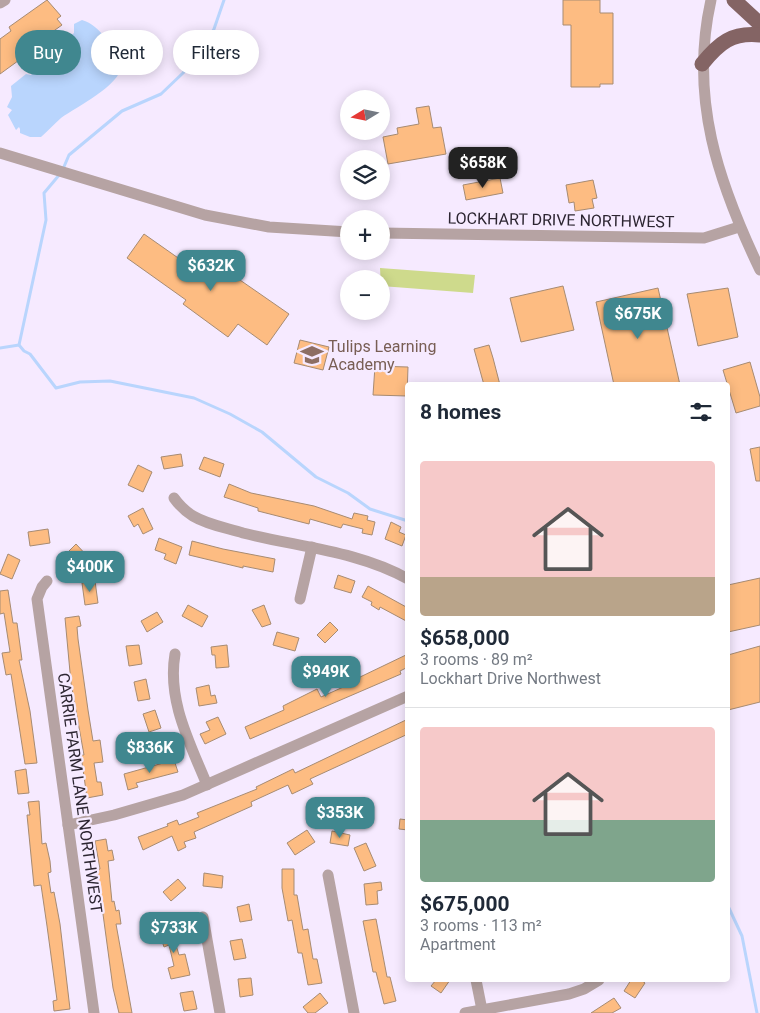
<!DOCTYPE html>
<meta charset="utf-8">
<style>
:root{--surface:#fff;--page:#f6f6f7;--text:#1f2937;--muted:#747a83;--line:#e0e1e3;--accent:#40878f}
body{margin:0;font-family:Roboto,sans-serif;background:var(--page);color:var(--text);height:100vh;display:flex;flex-direction:column;font-size:19px;white-space:nowrap}
*{box-sizing:border-box;margin:0}
p{font-size:16px;color:var(--muted)}
.icon{flex:none;width:28px;height:28px;fill:none;stroke:currentColor;stroke-width:2;stroke-linecap:round;stroke-linejoin:round}
.map{position:relative;flex:1;overflow:hidden}
.sheet{position:absolute;left:405px;top:382px;width:325px;height:600px;display:flex;flex-direction:column;background:var(--surface);border-radius:5px;box-shadow:0 2px 12px #0003}
.sheet>*{flex:none}
.hud{position:absolute;left:15px;top:30px;width:315px;height:45px;display:flex;gap:10px}
.needle{width:32px;rotate:260deg}
.buttons{position:absolute;left:340px;top:90px;display:grid;gap:10px}
.buttons a{display:grid;place-items:center;width:50px;height:50px;border-radius:50%;background:var(--surface);box-shadow:0 2px 12px #0003;font-size:25px}
.price{position:absolute;translate:-50% -42px;padding:0 11px;border-radius:10px;background:var(--accent);color:#fff;font-size:16px;line-height:32px;filter:drop-shadow(0 1px 2px #0008)}
.price::after{content:'';position:absolute;left:50%;top:30px;width:15px;height:11px;margin-left:-8px;background:inherit;clip-path:polygon(0 0,100% 0,50% 100%)}
.price.selected{background:#222;color:#fff}
ul{padding:0;list-style:none}
li{display:grid;align-content:center;gap:10px;height:265px;padding:0 15px}
li+li{border-top:1px solid var(--line)}
li span{display:grid;place-items:center;height:155px;border-radius:5px;color:#555}
li>.icon{margin-inline-start:auto}
span .icon{width:90px;height:90px;fill:#fffc;stroke-width:1}
li b{font-size:21px}
h2{display:flex;justify-content:space-between;align-items:center;height:60px;padding:0 15px;font-size:21px}
.pill{padding:0 18px;border-radius:22px;background:var(--surface);box-shadow:0 2px 12px #0003;font-size:18px;line-height:45px}
.pill.selected{background:var(--accent);color:#fff}
.map>svg:first-child{display:block}
.green{fill:#ceda8c}
.water{fill:#b9d5fd}
.lines{fill:none;stroke-linecap:round;stroke-linejoin:round}
.stream{stroke:#b9d5fd;stroke-width:3}
.building{fill:#fdbc82;stroke:#a78b72}
.minor{stroke:#b6a3a3;stroke-width:11}
.major{stroke:#846464;stroke-width:15}
.labels{text-anchor:middle;dominant-baseline:central;stroke-width:4.5;stroke-linejoin:round;paint-order:stroke}
.street-label{font-size:16px;fill:#2c2531;stroke:#f6eaff}
.education-label{font-size:16px;fill:#785e54;stroke:#f6eaff;text-anchor:start}
</style>
<div class="map">
<svg width="760" height="1013" viewBox="0 0 760 1013">
<rect width="100%" height="100%" fill="#f6eaff"/>
<path class="green" d="M380 268 475 275 473 293 381 286Z"/>
<path class="water" d="M82 20C101 25 113 49 121 66 121 85 76 107 61 118 54 124 48 131 41 137H30L20 133V129L19 127 16 130 8 115 12 110 7 107 12 97 11 86 26 74 31 75 37 65 74 33V24Z"/>
<g class="lines">
<g class="stream">
<path d="M63 169 69 155 122 111 161 94 183 73 200 51 214 29 224 0"/>
<path d="M60 174 44 193 46 220 19 345 24 351 30 354 56 388 80 382 110 381 194 398 230 414 262 432 316 477 348 493 370 509 408 521"/>
<path d="M0 348 19 345"/>
<path d="M728 906 742 936 757 1013"/>
</g>
</g>
<g class="building">
<path d="M47 0 61 16 57 19 62 25 20 55 22 58 0 74V39L11 31 9 27Z"/>
<path d="M563 0H600V13H613V84H600V87H571V25H563Z"/>
<path d="M429 106 433 128 441 127 446 154 388 164 383 137 398 134 397 128 419 124 416 108Z"/>
<path d="M500 178 503 193 466 200 463 185Z"/>
<path d="M593 180 597 198 592 199 594 208 575 211 574 202 569 203 566 185Z"/>
<path d="M144 234 191 267 201 253 289 314 267 345 238 324 228 337 183 304 186 300 127 258Z"/>
<path d="M563 286 574 330 521 342 510 298Z"/>
<path d="M658 288 680 385H614L596 302Z"/>
<path d="M728 288 738 337 698 346 687 294Z"/>
<path d="M300 340 329 347 323 370 294 363Z"/>
<path d="M489 345 493 358 500 385H484L474 349Z"/>
<path d="M750 362 760 397V406L736 413 723 370Z"/>
<path d="M375 366 408 367 407 396 373 395Z"/>
<path d="M760 447V481H756L750 449Z"/>
<path d="M181 454 183 466 164 469 161 457Z"/>
<path d="M204 457 224 464 220 477 199 469Z"/>
<path d="M138 465 152 472 143 492 128 485Z"/>
<path d="M229 484 251 493 314 506 352 519 354 513 368 516 367 520 375 522 372 535 362 533 363 529 343 524 341 528 310 519 309 524 258 511V508L224 497Z"/>
<path d="M143 508 153 529 143 534 138 524 134 527 128 516Z"/>
<path d="M391 522 401 527 399 532 406 535 402 546 385 539Z"/>
<path d="M48 529 50 543 30 546 28 532Z"/>
<path d="M159 538 182 547 176 564 164 559 166 554 155 550Z"/>
<path d="M192 541 223 549 275 559 273 572 243 566V568L189 555Z"/>
<path d="M76 544 89 558 80 567 67 553Z"/>
<path d="M8 554 20 560 12 579 0 574Z"/>
<path d="M338 575 355 581 351 593 334 588Z"/>
<path d="M760 578V625L728 632V585Z"/>
<path d="M95 581 98 603 85 605 82 583Z"/>
<path d="M368 586 408 608V622L380 607 379 610 371 605 372 602 362 597Z"/>
<path d="M8 590 13 623H17L22 660H19L30 711 37 763 25 764 11 674 6 675 2 653 10 652 4 613 0 614V591Z"/>
<path d="M188 605 208 616 202 627 182 616Z"/>
<path d="M264 605 271 624 262 627 252 610Z"/>
<path d="M157 612 163 622 147 632 141 621Z"/>
<path d="M79 616 81 626 77 627 78 639 88 710 93 741 100 740 103 762 94 763 97 782H101L103 795 87 798 81 755H84L71 683 65 618Z"/>
<path d="M330 622 338 630 325 643 317 635Z"/>
<path d="M277 632 299 638 295 651 273 645Z"/>
<path d="M139 645 142 664 129 666 126 646Z"/>
<path d="M227 645 229 667 216 668 215 655H212L211 647Z"/>
<path d="M760 646V702L728 710V655Z"/>
<path d="M408 654V667L400 671 401 674 250 739 245 727 284 710 283 706 317 689 321 697 359 680 358 678Z"/>
<path d="M146 679 150 699 138 701 134 682Z"/>
<path d="M209 685 211 696 215 695 217 703 199 706 196 688Z"/>
<path d="M155 710 161 728 149 732 143 714Z"/>
<path d="M218 717 226 734 205 744 200 734 210 730 206 722Z"/>
<path d="M408 719V734L310 779 313 784 292 794 288 785 251 802 252 806 194 832 196 838 184 842 186 847 178 851 172 836 143 850 138 837 168 826 167 824 177 820 179 825 199 817 197 813 257 789 256 787 293 769 295 773Z"/>
<path d="M174 760 178 772 136 783 138 787 128 790 124 774Z"/>
<path d="M26 769 29 793 18 794 15 771Z"/>
<path d="M39 801 42 844 46 843 50 861 51 872 48 873 51 893 54 892 60 924 70 1009 54 1011 53 1001 57 1000 47 926 41 885 34 886 27 815H30L28 802Z"/>
<path d="M400 819 408 820V830L399 829Z"/>
<path d="M307 830 315 842 295 855 287 843Z"/>
<path d="M332 831 350 835 348 846 330 843Z"/>
<path d="M106 839 108 851 112 850 114 860 108 861 112 902 114 901 116 911 119 910 121 924H116L132 1013H119L113 988 100 892H98L96 870 100 869 95 841Z"/>
<path d="M366 843 376 866 364 871 354 848Z"/>
<path d="M282 869H294V895H297L303 930 308 929 313 959H317L322 983 308 985 302 953H298L292 920 288 921 282 888Z"/>
<path d="M204 873 223 876 222 888 203 886Z"/>
<path d="M178 879 186 888 171 901 163 892Z"/>
<path d="M381 882 382 890 377 891 378 904 366 905 364 884Z"/>
<path d="M249 904 252 920 240 922 237 907Z"/>
<path d="M376 919 387 977H390L396 1001 384 1004 376 972H373L363 921Z"/>
<path d="M170 925 179 955 185 954 190 975 171 979 168 968 174 966 169 945 164 947 158 929Z"/>
<path d="M242 939 246 958 234 960 230 941Z"/>
<path d="M251 978 253 995 240 997 238 979Z"/>
<path d="M436 980H450L441 993 431 986Z"/>
<path d="M631 980H641L645 983 635 998 624 991Z"/>
<path d="M193 991 197 1009 184 1011 180 993Z"/>
<path d="M320 993 328 1003 315 1013H308L303 1007Z"/>
<path d="M614 998 621 1008 612 1013H591Z"/>
</g>
<g class="lines">
<g class="minor">
<path d="M711 0C689 98 718 182 760 270"/>
<path d="M0 3 5 0"/>
<path d="M0 153 205 215 269 227 349 232"/>
<path d="M381 233 704 238 739 227"/>
<path d="M174 498C179 505 185 511 193 516 208 525 227 528 243 533 298 547 358 551 408 579"/>
<path d="M47 581 42 587 37 599 94 1013"/>
<path d="M300 599 312 547"/>
<path d="M175 654C167 701 190 743 207 785"/>
<path d="M68 825 114 815 183 795 408 696"/>
<path d="M328 875 354 1013"/>
<path d="M203 917 220 1013"/>
<path d="M476 980 482 1010"/>
<path d="M465 1013 569 994 584 989 599 980"/>
</g>
<g class="major">
<path d="M734 0 760 24"/>
<path d="M702 64C719 43 732 32 760 35"/>
</g>
</g>
<defs>
<symbol id="school-bare" viewBox="-9 -9 18 18"><path d="M0-5L7-2L0 1L-7-2ZM-4 1L0 2.5L4 1V4Q0 6-4 4Z" fill="#8d6e63" stroke="#f6eaff" stroke-width="2.5" paint-order="stroke"/></symbol>
</defs>
<g fill-rule="evenodd">
<use href="#school-bare" x="296" y="339" width="32" height="32"/>
</g>
<g class="labels">
<g class="street-label">
<text transform="translate(561 220) rotate(1)">LOCKHART DRIVE NORTHWEST</text>
<text transform="translate(80 793) rotate(82)">CARRIE FARM LANE NORTHWEST</text>
</g>
<g class="education-label">
<text x="328" y="346">Tulips Learning<tspan x="328" dy="18">Academy</tspan></text>
</g>
</g>
</svg>
<div class="buttons">
<a><svg class="needle" viewBox="-14 -14 28 28"><path d="M0-13l5 13h-10z" fill="#e53935"/><path d="M0 13l5-13h-10z" fill="#747a83"/></svg></a>
<a><svg class="icon" aria-label="layers" viewBox="0 0 24 24"><path d="M12 4l9 5-9 5-9-5zM3 14l9 5 9-5"/></svg></a>
<a>+</a>
<a>−</a>
</div>
<b class="price selected" style="left:483px;top:189px">$658K</b>
<b class="price" style="left:211px;top:292px">$632K</b>
<b class="price" style="left:638px;top:340px">$675K</b>
<b class="price" style="left:90px;top:593px">$400K</b>
<b class="price" style="left:326px;top:698px">$949K</b>
<b class="price" style="left:150px;top:774px">$836K</b>
<b class="price" style="left:340px;top:839px">$353K</b>
<b class="price" style="left:174px;top:954px">$733K</b>
<div class="hud">
<a class="pill selected">Buy</a>
<a class="pill">Rent</a>
<a class="pill">Filters</a>
</div>
<section class="sheet">
<h2>8 homes<svg class="icon" aria-label="filters" viewBox="0 0 24 24"><path d="M4 7h16M4 17h16"/><circle cx="9" cy="7" r="2"/><circle cx="15" cy="17" r="2"/></svg></h2>
<ul>
<li><span style="background:linear-gradient(#f6c9c9 75%,#b9a48a 0)"><svg class="icon" aria-label="home" viewBox="0 0 24 24"><path d="M3 11l9-7 9 7M6 9v11h12V9"/></svg></span><div><b>$658,000</b><p>3 rooms · 89 m²</p><p>Lockhart Drive Northwest</p></div></li>
<li><span style="background:linear-gradient(#f6c9c9 60%,#7fa58c 0)"><svg class="icon" aria-label="home" viewBox="0 0 24 24"><path d="M3 11l9-7 9 7M6 9v11h12V9"/></svg></span><div><b>$675,000</b><p>3 rooms · 113 m²</p><p>Apartment</p></div></li>
</ul>
</section>
</div>
